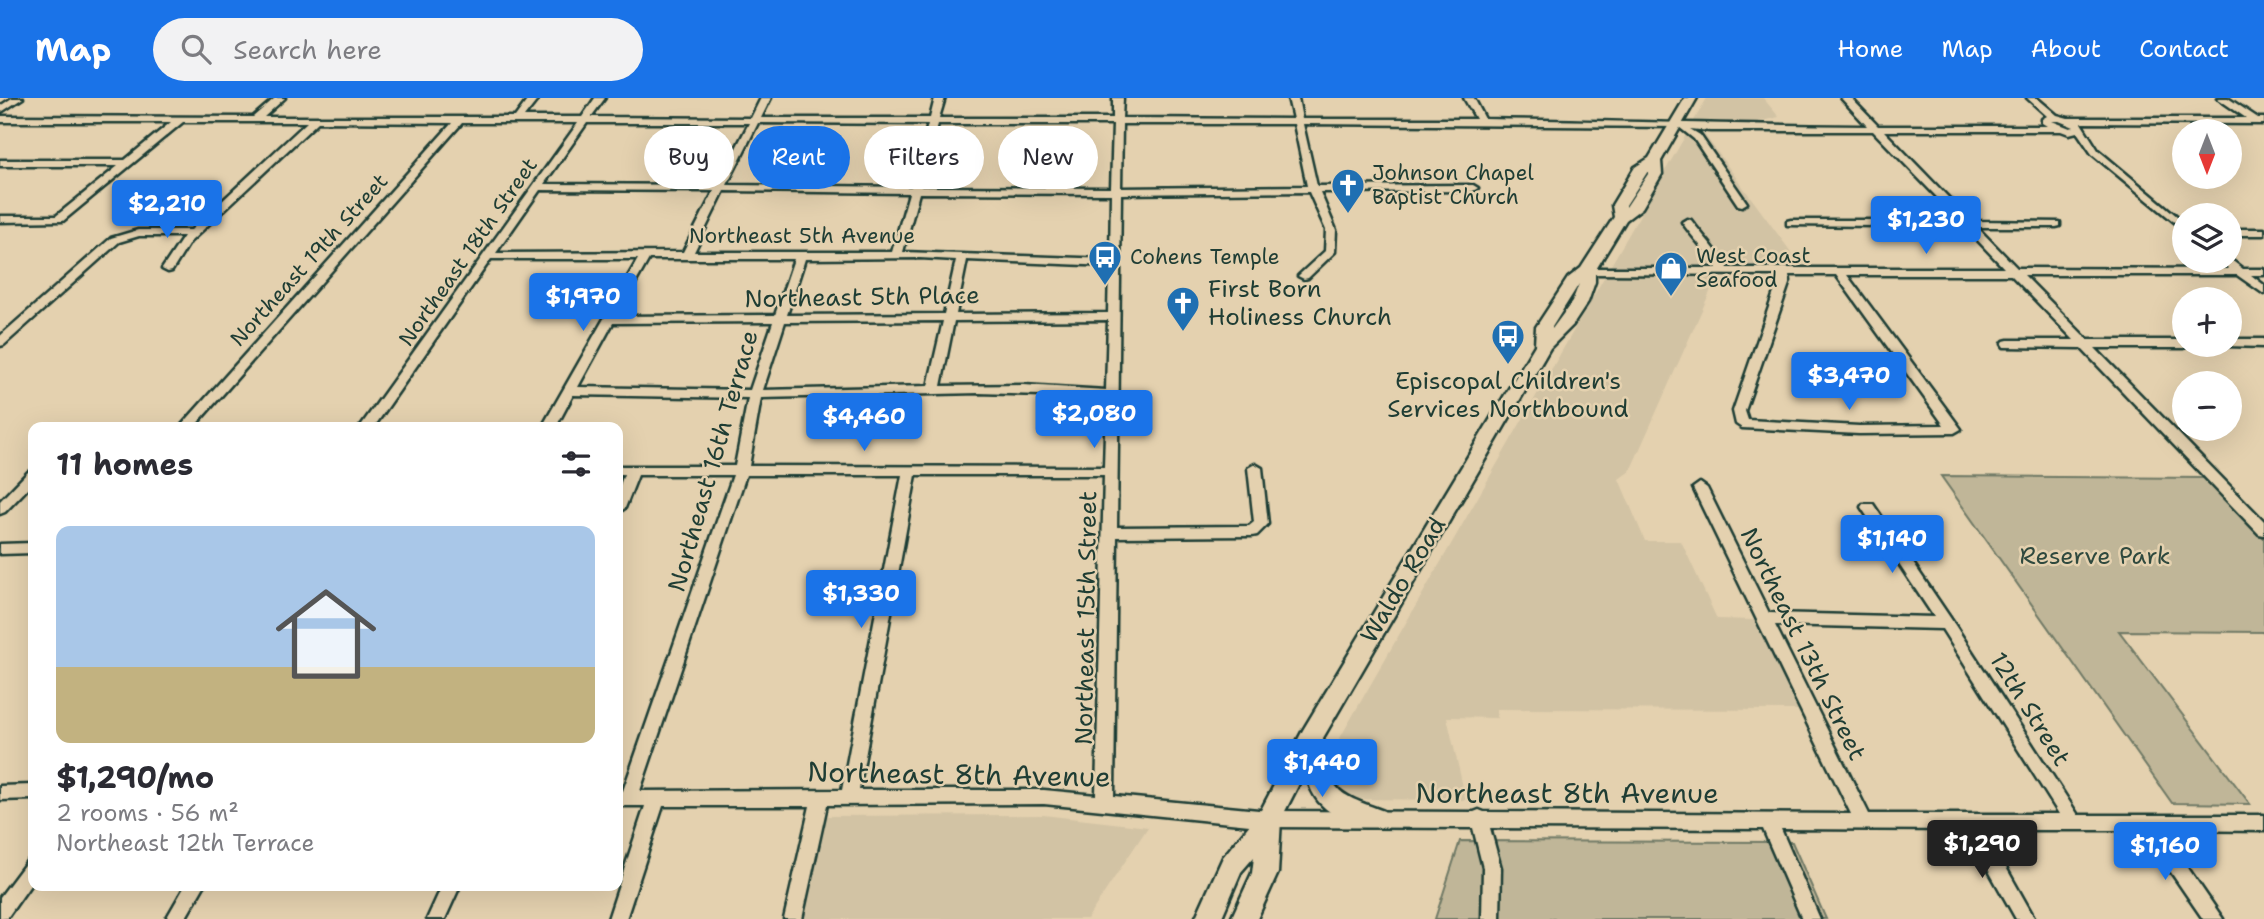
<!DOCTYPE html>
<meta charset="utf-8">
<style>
:root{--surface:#fff;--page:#f2f2f3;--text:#2b2b33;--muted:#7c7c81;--line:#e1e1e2;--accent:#1a73e8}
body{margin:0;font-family:"Shantell Sans",sans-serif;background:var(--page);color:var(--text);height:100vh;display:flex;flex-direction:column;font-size:26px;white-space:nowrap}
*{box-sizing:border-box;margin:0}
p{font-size:23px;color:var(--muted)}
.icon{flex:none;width:38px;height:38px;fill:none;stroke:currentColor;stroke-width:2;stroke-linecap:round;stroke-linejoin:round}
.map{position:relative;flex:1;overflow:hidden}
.drawer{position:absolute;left:28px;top:324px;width:595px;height:469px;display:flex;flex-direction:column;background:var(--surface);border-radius:14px;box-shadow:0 7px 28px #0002}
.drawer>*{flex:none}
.banner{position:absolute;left:644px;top:28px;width:665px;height:63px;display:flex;gap:14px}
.needle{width:46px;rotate:180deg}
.fabs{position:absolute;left:2172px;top:21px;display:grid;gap:14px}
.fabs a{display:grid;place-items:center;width:70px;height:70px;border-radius:50%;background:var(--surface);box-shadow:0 7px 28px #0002;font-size:35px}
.price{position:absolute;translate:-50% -60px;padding:0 16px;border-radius:7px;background:var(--accent);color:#fff;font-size:23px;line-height:46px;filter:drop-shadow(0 2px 4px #0008)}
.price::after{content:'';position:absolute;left:50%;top:42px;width:21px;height:16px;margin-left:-10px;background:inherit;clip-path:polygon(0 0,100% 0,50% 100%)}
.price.current{background:#222;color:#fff}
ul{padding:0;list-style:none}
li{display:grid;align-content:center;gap:14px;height:371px;padding:0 28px}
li+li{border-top:2px solid var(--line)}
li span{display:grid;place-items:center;height:217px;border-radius:14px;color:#555}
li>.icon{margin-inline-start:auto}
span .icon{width:126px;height:126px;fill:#fffc;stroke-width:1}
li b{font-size:30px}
h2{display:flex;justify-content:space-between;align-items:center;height:84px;padding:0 28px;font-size:30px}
.tag{padding:0 24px;border-radius:32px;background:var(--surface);box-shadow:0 7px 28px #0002;font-size:24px;line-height:63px}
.tag.current{background:var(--accent);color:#fff}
header{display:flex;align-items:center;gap:42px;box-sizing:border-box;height:98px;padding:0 35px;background:var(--accent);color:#fff}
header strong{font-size:33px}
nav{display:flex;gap:38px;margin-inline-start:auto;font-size:24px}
.search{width:490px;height:63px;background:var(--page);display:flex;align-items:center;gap:18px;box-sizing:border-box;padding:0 24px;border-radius:38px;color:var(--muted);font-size:26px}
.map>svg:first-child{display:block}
.built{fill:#d2c3a4}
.green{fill:#c0b698;stroke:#707a66;stroke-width:2}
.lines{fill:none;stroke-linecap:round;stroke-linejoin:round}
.minor-casing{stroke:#1f3d34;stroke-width:5}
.highway-casing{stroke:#1f3d34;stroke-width:5}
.minor{fill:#e4d1af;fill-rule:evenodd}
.highway{fill:#e4d1af;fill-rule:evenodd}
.labels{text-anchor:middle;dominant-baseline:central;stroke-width:5;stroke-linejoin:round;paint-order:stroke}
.far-poi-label{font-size:21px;fill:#1f3d34;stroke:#e4d1af;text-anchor:start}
.far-street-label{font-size:21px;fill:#1f3d34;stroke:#e4d1af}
.poi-label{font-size:24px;fill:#1f3d34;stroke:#e4d1af;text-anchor:start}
.street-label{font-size:24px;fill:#1f3d34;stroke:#e4d1af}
.park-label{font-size:24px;fill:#2f493e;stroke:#e4d1af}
.near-street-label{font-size:28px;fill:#1f3d34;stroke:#e4d1af}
</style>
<header>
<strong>Map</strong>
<div class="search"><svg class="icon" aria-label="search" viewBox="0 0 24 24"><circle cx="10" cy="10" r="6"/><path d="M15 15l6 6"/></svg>Search here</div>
<nav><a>Home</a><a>Map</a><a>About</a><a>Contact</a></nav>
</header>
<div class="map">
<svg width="2264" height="821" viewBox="0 0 2264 821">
<rect width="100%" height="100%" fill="#e4d1af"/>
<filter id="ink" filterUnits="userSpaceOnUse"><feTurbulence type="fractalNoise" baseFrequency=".0143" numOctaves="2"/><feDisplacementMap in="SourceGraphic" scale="14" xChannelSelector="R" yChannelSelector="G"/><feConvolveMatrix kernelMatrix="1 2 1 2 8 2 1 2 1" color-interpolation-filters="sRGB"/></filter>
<g filter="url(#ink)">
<g class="built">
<path d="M1707 0H1763L1779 19 1704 36 1802 169 1718 176 1630 373 1619 381 1645 443H1681L1717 521 1755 522 1798 612 1496 611 1497 620 1447 619 1466 702 1346 701 1333 692 1324 670 1329 659Z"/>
<path d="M1043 717 1148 729 1087 821H796L818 718Z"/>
</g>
<g class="green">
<path d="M1941 378 2206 380 2264 440V534L2119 533 2250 706 2172 705Z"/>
<path d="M1460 743 1792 744 1826 821H1435Z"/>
</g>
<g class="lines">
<defs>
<g id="minor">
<path d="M12 0H23L0 15V8Z"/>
<path d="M275 0H285L264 19H515L529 0H539L524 19H582L595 0H605L591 19 751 20 761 0H771L761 20H930L935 0H945L939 20H1113V0H1123L1122 20 1293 21 1288 0H1298L1302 21H1476L1464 0H1474L1485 21C1613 23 1740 27 1867 28L1841 0H1851L1878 28H2047L2042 25V21L2047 18 2027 0H2037L2057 17 2068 20H2246L2217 0H2228L2258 20H2264V26L2081 25 2098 52 2184 124V132L2092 56 2077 34 2069 36 2061 33H1884L1971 123 2060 124V128L2056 129H1977L2017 170 2229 171 2221 163H2230V161L2243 171H2264V177H2251L2264 187V196L2237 177H2024L2088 242H2184V247H2189L2184 250H2095L2264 423V437L2259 436 2081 250 2004 249 2002 246 2004 243 2008 242H2074L2011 177H1847L1961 331 1954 335 1859 336 1742 330 1736 326 1733 313 1778 183V177L1587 176 1581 173 1587 170H1717C1706 153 1693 140 1682 124L1687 121 1691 122C1703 138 1717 152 1728 170H2004L1965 129 1787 127V123L1791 122H1959L1873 33H1710L1690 31 1700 37 1747 105 1742 108 1738 107 1694 41 1679 29 1303 26 1317 88 1473 87 1478 90 1473 93 1320 94 1336 132 1335 154 1308 180 1304 181 1298 178 1300 176 1325 153 1326 132 1309 94 1121 96 1117 429 1249 428 1254 424 1248 370 1255 366 1262 370 1268 426 1257 437 1252 438 1117 439 1114 698 1269 713 1474 714 1479 712 1484 714 1851 716 1693 390 1700 385 1707 390 1769 515 1934 519 1861 409 1863 406H1873L1951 521 2078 717H2264V733L2162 732 2223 821H2203L2142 732H1985L2035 821H2016L1966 732 1781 731 1820 821H1802L1763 731 1490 730 1501 770 1500 821H1482L1483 770 1473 730 1269 729 1044 706 827 707 802 821H784L810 708H663L626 821H608L645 708H618V694L623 693 733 377H638L625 410 618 415V393L624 376H618V368H735L748 300 573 297 556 329H542L638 161H491L374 329H360L578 25H462L194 329H180L452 25 318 24 190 144 172 173 168 174 162 171 184 138H139L119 144 4 247 0 248V238L111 140 138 132H191L307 24H183L63 123 0 124V118H56L118 68H0V62H125L171 24H0V18L253 19ZM2052 23H2059L2074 29 2070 30ZM587 25H749L717 87 544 86ZM758 25 928 26 911 89 727 87ZM938 26H1113L1111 90 921 89ZM1122 26H1294L1307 88 1121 90ZM540 92 714 93 683 154 496 155ZM724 93 909 95 892 154H694ZM919 95 1111 96 1110 161 903 154ZM920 160 956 162 944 216 787 217 805 161ZM649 161H794L775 217 617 218ZM967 162 1109 168 1108 215 956 216ZM1789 177H1836L1944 327 1859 328 1748 322 1745 313 1790 183ZM1108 222 1106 292 1023 287 941 288 954 223ZM943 223 928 288 763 292 785 224ZM773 224 750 292 578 289 613 225ZM979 295 1106 299 1104 369 749 368 761 300ZM746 377H902L842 692 640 693ZM916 377H1104L1096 697 1044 692H859ZM1775 527 1942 531 2059 716H1869Z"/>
<rect x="2230" y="131" width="34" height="6"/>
<path d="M2230 241H2264V249L2226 248 2230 247Z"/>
<path d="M33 372V385L5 414 0 416V403L28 374Z"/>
<path d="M33 445V455L0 456V446Z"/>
<path d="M33 687V701L0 702V688Z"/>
<path d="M33 761V783L7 820 0 821V799L27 763Z"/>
<path d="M185 788H204L185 821H166Z"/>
<path d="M442 788H460L445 821H427Z"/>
</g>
<path id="highway" d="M1685 0H1697L1661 63 1662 76 1642 110 1626 122 1595 173V184L1588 204 1573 227 1550 250 1323 640C1331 694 1332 694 1384 713L1387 720 1384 727C1366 734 1331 719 1319 704 1312 696 1308 684 1305 674L1281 721 1278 775 1257 821H1231L1252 775 1254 759 1241 774 1221 821H1195L1223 759 1260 714 1303 632 1535 247 1536 229 1568 180 1581 170 1614 119 1612 107 1635 69 1649 60ZM1648 73V76L1626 109V107ZM1579 186 1572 204 1552 231V229Z"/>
</defs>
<use href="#minor" class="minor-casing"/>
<use href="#highway" class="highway-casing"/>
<use href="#minor" class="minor"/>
<use href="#highway" class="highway"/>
</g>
</g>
<defs>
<symbol id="church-pin" viewBox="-11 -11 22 30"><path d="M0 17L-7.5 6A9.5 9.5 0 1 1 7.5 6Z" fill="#1f6fb2" stroke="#e4d1af"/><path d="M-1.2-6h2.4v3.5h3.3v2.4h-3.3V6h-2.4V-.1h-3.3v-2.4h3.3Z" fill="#fff"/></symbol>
<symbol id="bus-pin" viewBox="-11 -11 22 30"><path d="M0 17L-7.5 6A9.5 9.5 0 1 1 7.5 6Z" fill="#1f6fb2" stroke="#e4d1af"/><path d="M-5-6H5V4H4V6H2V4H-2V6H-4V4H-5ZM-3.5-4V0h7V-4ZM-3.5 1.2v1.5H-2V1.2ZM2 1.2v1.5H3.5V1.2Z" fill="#fff"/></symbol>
<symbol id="shop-pin" viewBox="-11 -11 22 30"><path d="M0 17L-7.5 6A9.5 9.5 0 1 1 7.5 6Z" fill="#1f6fb2" stroke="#e4d1af"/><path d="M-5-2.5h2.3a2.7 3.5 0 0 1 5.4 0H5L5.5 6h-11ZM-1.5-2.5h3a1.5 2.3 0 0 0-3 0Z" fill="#fff"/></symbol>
</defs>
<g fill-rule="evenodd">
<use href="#church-pin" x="1329" y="68" width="38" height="52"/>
<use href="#bus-pin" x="1086" y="140" width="38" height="52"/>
<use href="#shop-pin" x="1652" y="151" width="38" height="52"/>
<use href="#church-pin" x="1164" y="186" width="38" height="52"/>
<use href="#bus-pin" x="1489" y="219" width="38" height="52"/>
</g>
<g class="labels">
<g class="far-poi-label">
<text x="1372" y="75">Johnson Chapel<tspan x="1372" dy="24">Baptist Church</tspan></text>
<text x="1696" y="158">West Coast<tspan x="1696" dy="24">Seafood</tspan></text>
<text x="1130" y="159">Cohens Temple</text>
</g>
<g class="far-street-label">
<text x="802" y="138">Northeast 5th Avenue</text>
<text transform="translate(468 154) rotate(-55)">Northeast 18th Street</text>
<text transform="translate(309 162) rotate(-48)">Northeast 19th Street</text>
</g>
<g class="poi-label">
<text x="1208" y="191">First Born<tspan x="1208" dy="28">Holiness Church</tspan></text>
<text x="1508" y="283" text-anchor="middle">Episcopal Children's<tspan x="1508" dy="28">Services Northbound</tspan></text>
</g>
<g class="street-label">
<text transform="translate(862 199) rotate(-1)">Northeast 5th Place</text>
<text transform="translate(713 363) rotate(-74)">Northeast 16th Terrace</text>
<text transform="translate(1403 482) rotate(-59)">Waldo Road</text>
<text transform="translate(1086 520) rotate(-89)">Northeast 15th Street</text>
<text transform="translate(1803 546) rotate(64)">Northeast 13th Street</text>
<text transform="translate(2030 611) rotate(58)">12th Street</text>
</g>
<g class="park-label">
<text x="2095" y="458">Reserve Park</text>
</g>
<g class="near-street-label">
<text transform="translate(959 676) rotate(1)">Northeast 8th Avenue</text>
<text x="1567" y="695">Northeast 8th Avenue</text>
</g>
</g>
</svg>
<div class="fabs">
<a><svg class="needle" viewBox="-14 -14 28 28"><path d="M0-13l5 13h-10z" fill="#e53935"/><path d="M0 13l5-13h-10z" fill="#7c7c81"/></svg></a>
<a><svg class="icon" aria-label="layers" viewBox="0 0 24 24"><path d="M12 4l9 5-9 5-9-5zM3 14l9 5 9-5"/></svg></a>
<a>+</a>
<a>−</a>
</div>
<b class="price" style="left:167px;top:142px">$2,210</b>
<b class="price" style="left:1926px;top:158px">$1,230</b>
<b class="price" style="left:583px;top:235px">$1,970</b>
<b class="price" style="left:1849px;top:314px">$3,470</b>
<b class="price" style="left:1094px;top:352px">$2,080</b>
<b class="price" style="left:864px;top:355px">$4,460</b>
<b class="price" style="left:1892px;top:477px">$1,140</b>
<b class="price" style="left:861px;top:532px">$1,330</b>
<b class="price" style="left:1322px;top:701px">$1,440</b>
<b class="price current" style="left:1982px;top:782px">$1,290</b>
<b class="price" style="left:2165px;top:784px">$1,160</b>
<div class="banner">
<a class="tag">Buy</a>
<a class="tag current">Rent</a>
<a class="tag">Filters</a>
<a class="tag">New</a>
</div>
<section class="drawer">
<h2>11 homes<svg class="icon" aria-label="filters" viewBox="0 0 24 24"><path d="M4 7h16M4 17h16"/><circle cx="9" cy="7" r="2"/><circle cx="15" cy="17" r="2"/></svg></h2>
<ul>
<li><span style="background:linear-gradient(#a9c7e8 65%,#c2b280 0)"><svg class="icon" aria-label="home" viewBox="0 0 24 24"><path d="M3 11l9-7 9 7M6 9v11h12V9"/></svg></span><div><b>$1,290/mo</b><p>2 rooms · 56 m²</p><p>Northeast 12th Terrace</p></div></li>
</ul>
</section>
</div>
